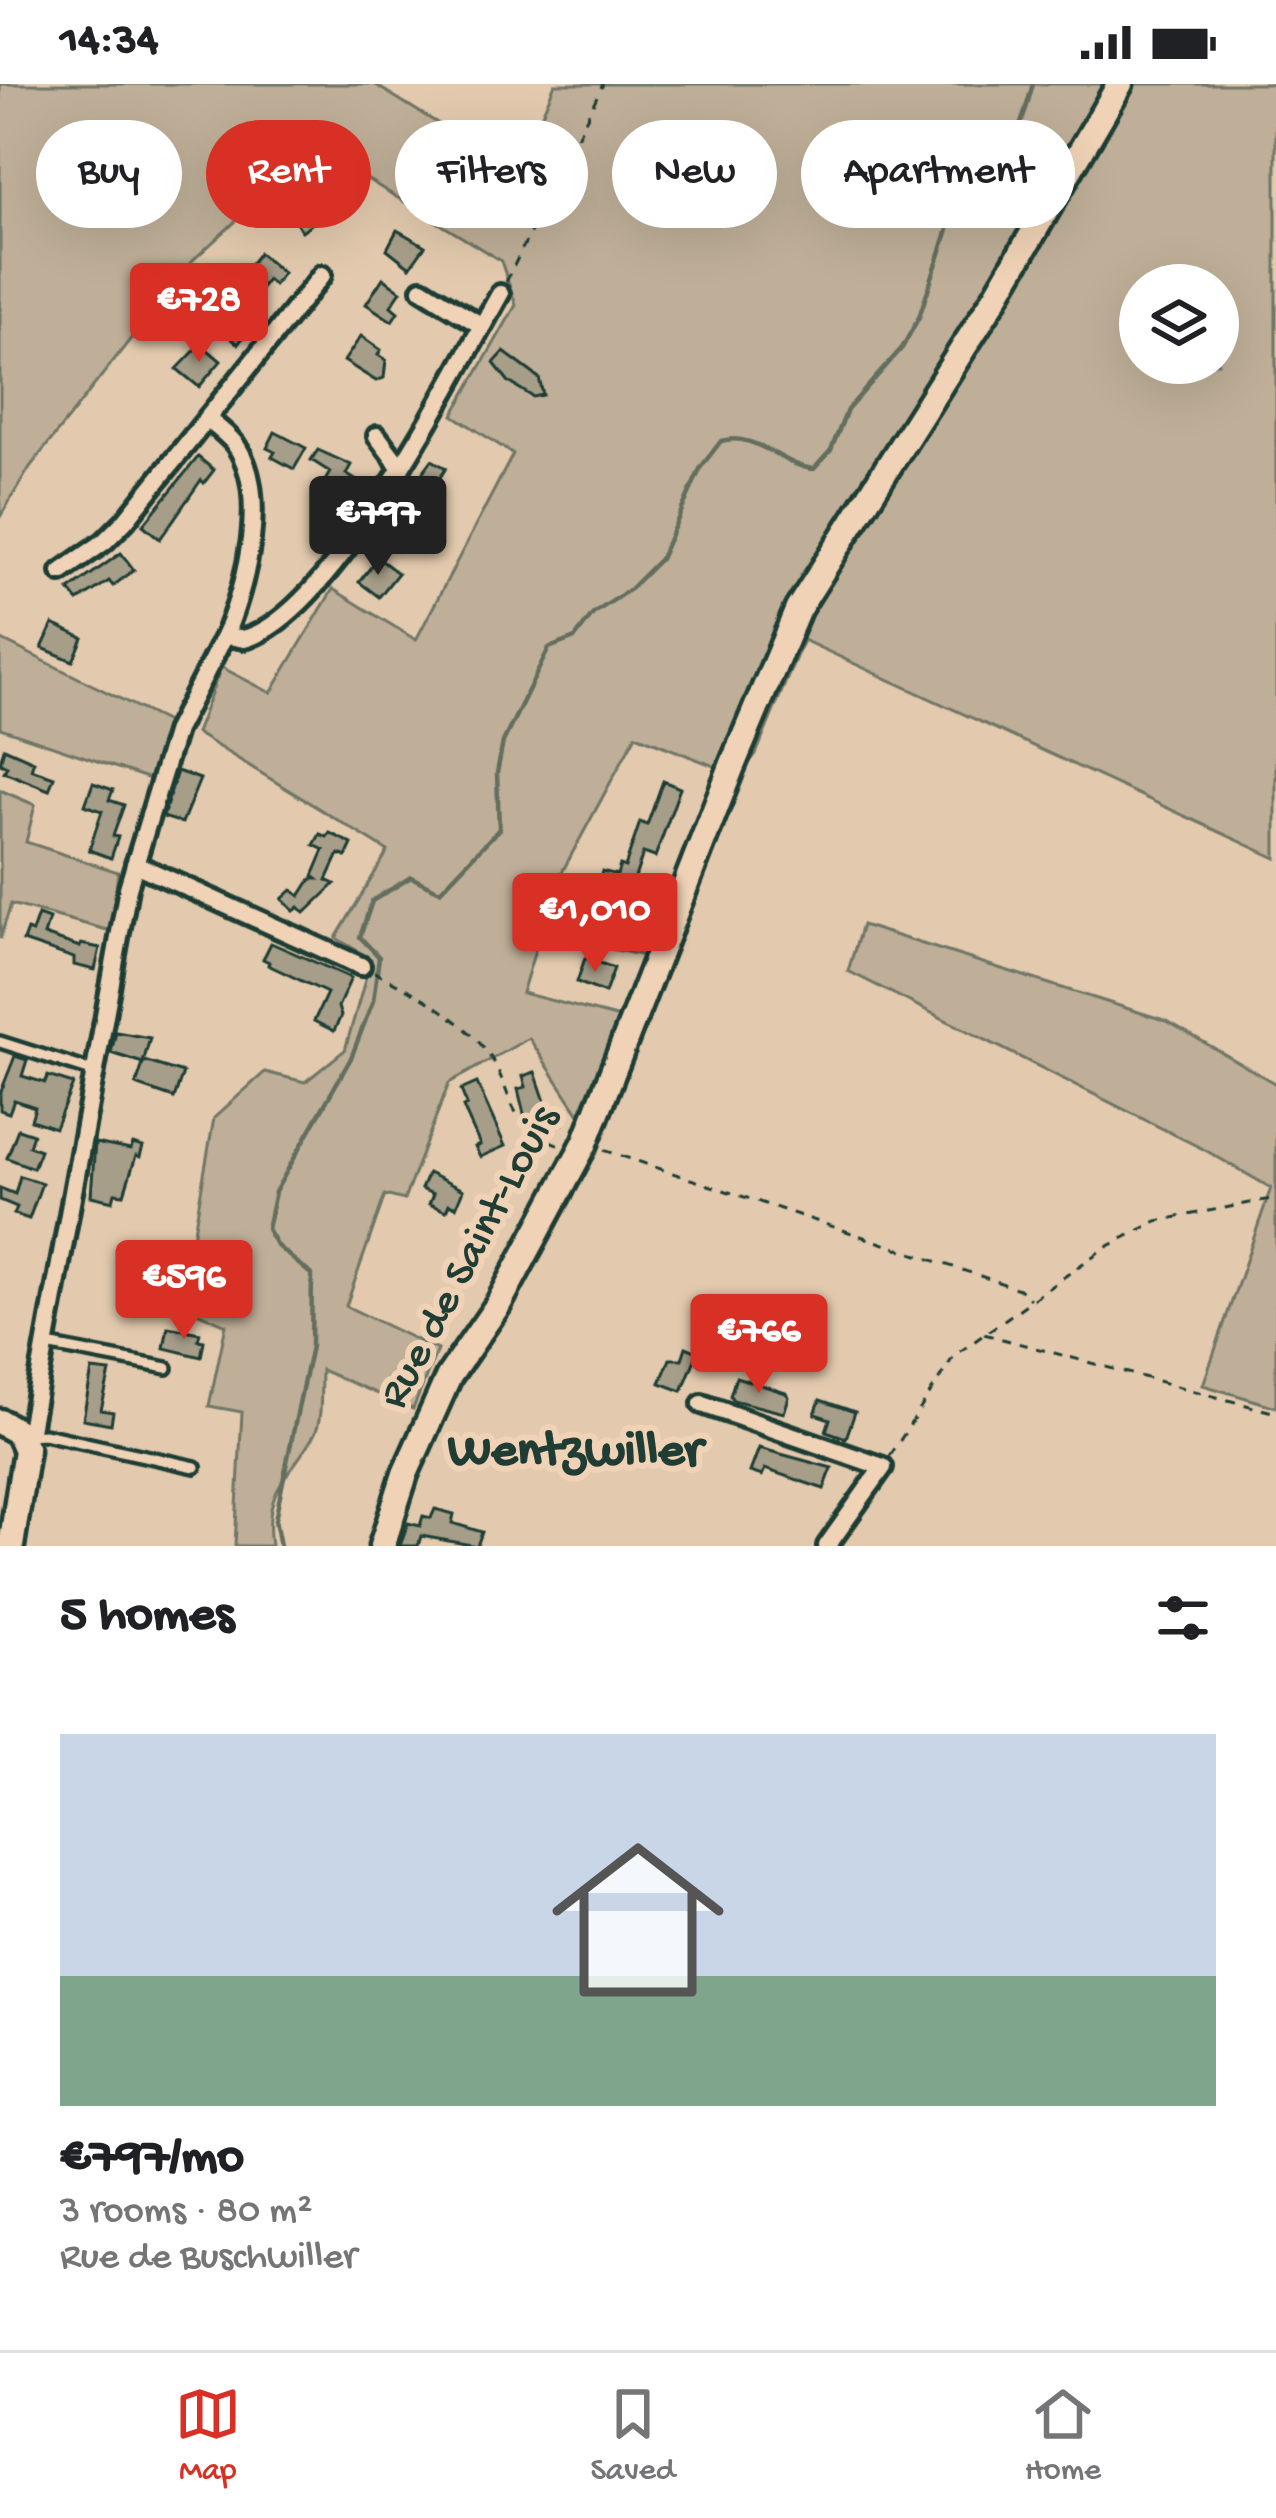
<!DOCTYPE html>
<meta charset="utf-8">
<style>
:root{--surface:#fff;--page:#f6f6f6;--text:#202124;--muted:#757577;--line:#e0e0e0;--accent:#d93025}
body{margin:0;font-family:"Gochi Hand",sans-serif;background:var(--page);color:var(--text);height:100vh;display:flex;flex-direction:column;font-size:45px;white-space:nowrap}
*{box-sizing:border-box;margin:0}
p{font-size:39px;color:var(--muted)}
.icon{flex:none;width:66px;height:66px;fill:none;stroke:currentColor;stroke-width:2;stroke-linecap:round;stroke-linejoin:round}
.map{position:relative;height:1462px;overflow:hidden}
.details{display:flex;flex-direction:column;background:var(--surface);flex:1}
.details>*{flex:none}
.guide{position:absolute;left:36px;top:36px;width:1206px;height:108px;display:flex;gap:24px}
.fabs{position:absolute;left:1119px;top:180px;display:grid;gap:24px}
.fabs a{display:grid;place-items:center;width:120px;height:120px;border-radius:50%;background:var(--surface);box-shadow:0 12px 48px #0002;font-size:60px}
.price{position:absolute;translate:-50% -102px;padding:0 27px;border-radius:12px;background:var(--accent);color:#fff;font-size:39px;line-height:78px;filter:drop-shadow(0 3px 6px #0008)}
.price::after{content:'';position:absolute;left:50%;top:72px;width:36px;height:27px;margin-left:-18px;background:inherit;clip-path:polygon(0 0,100% 0,50% 100%)}
.price.current{background:#222;color:#fff}
ul{padding:0;list-style:none}
li{display:grid;align-content:center;gap:24px;height:636px;padding:0 60px}
li+li{border-top:3px solid var(--line)}
li span{display:grid;place-items:center;height:372px;border-radius:0px;color:#555}
li>.icon{margin-inline-start:auto}
span .icon{width:216px;height:216px;fill:#fffc;stroke-width:1}
li b{font-size:51px}
h2{display:flex;justify-content:space-between;align-items:center;height:144px;padding:0 60px;font-size:51px}
.pill{padding:0 42px;border-radius:54px;background:var(--surface);box-shadow:0 12px 48px #0002;font-size:42px;line-height:108px}
.pill.current{background:var(--accent);color:#fff}
.status{display:flex;justify-content:space-between;align-items:center;height:84px;padding:0 60px;background:var(--surface);direction:ltr}
.status svg{height:33px;fill:currentColor}
.menu{display:flex;justify-content:space-around;align-items:center;height:168px;border-top:3px solid var(--line);background:var(--surface);font-size:33px;color:var(--muted)}
.menu a{display:grid;justify-items:center;gap:6px}
.menu .current{color:var(--accent)}
.map>svg:first-child{display:block}
.green{fill:#bfaf98;stroke:#6f7666;stroke-width:3;fill-rule:evenodd}
.lines{fill:none;stroke-linecap:round;stroke-linejoin:round}
.stream{stroke:#636e5e;stroke-width:4.5}
.building{fill:#a69e89;stroke:#1f3d34;stroke-width:3}
.lane-casing{stroke:#1f3d34;stroke-width:18}
.street-casing{stroke:#1f3d34;stroke-width:26}
.secondary-casing{stroke:#1f3d34;stroke-width:33}
.path{stroke:#1f3d34;stroke-width:3;stroke-dasharray:9 9;stroke-linecap:butt}
.lane{stroke:#f0d3b6;stroke-width:9}
.street{stroke:#f0d3b6;stroke-width:16}
.secondary{stroke:#f0d3b6;stroke-width:24}
.labels{text-anchor:middle;dominant-baseline:central;stroke-width:12;stroke-linejoin:round;paint-order:stroke}
.street-label{font-size:45px;fill:#1f3d34;stroke:#f0d3b6}
.quarter-label{font-size:51px;font-weight:bold;fill:#1f3d34;stroke:#f0d3b6}
</style>
<div class="status"><b>14:34</b><svg viewBox="0 0 49 12"><path d="M0 12V9h3v3zM5 12V6h3v6zM10 12V3h3v9zM15 12V0h3v12zM26 1h20v11H26zM47 4h2v5h-2z"/></svg></div>
<div class="map">
<svg width="1276" height="1462" viewBox="0 0 1276 1462">
<rect width="100%" height="100%" fill="#e3caae"/>
<filter id="ink" filterUnits="userSpaceOnUse"><feTurbulence type="fractalNoise" baseFrequency=".00833" numOctaves="2"/><feDisplacementMap in="SourceGraphic" scale="24" xChannelSelector="R" yChannelSelector="G"/><feConvolveMatrix kernelMatrix="1 2 1 2 8 2 1 2 1" color-interpolation-filters="sRGB"/></filter>
<g filter="url(#ink)">
<g class="green">
<path d="M0 0H374L460 53 529 60 555 0H1276V774L803 556 756 670 739 692 636 651 553 805 659 841 645 872 540 850 522 909 620 934 579 1030 529 954 449 999 404 1116 385 1111 346 1222 437 1266 413 1325 321 1286C320 1304 323 1336 314 1351 288 1396 263 1405 271 1462H235L242 1328 209 1322 226 1241 181 1221 214 1034 265 988 305 998 345 966 371 875 336 854 388 767 196 649 221 583 271 609 333 505 416 556 513 370 453 331 516 221 501 177 316 64 191 178 30 383 0 433ZM1140 201H1218V279H1140Z"/>
<path d="M0 555 171 640 150 695 0 644Z"/>
<path d="M0 706 35 721 26 758 118 788 111 847 11 820 0 855Z"/>
<path d="M862 841 1167 937 1276 1000V1323L1203 1301 1271 1104 1205 1066 848 887Z"/>
</g>
<g class="lines">
<path class="stream" d="M280 1462 275 1436 311 1262 312 1191 277 1162 267 1145 275 1108 351 974 373 917 379 873 360 853 372 817 411 793 440 807 499 745 497 689 503 658 549 564 575 554 593 530 630 505 660 475 701 383 721 357C756 347 781 382 814 385L831 366 847 326 902 264 919 233 964 97C978 74 983 78 1003 65 1022 51 1026 22 1033 0"/>
</g>
<g class="building">
<path d="M312 107 327 129 302 147 287 125Z"/>
<path d="M397 146 425 162 410 183 387 165Z"/>
<path d="M259 169 283 189 274 201 267 196 256 210 238 195Z"/>
<path d="M383 194 401 207 391 222 398 228 392 237 366 220Z"/>
<path d="M242 222 258 235 238 260 215 241 225 229 232 234Z"/>
<path d="M361 252 381 266 378 271 386 276 384 294 376 297 344 277Z"/>
<path d="M201 260 221 277 199 303 177 285Z"/>
<path d="M504 268 539 294 543 311 533 313 509 298 494 279Z"/>
<path d="M275 348 306 364 294 385 272 373 275 368 267 364Z"/>
<path d="M318 366 351 381 346 390 357 397 345 418 321 404 330 388 311 376Z"/>
<path d="M198 373 214 386 204 399 201 396 160 455 143 441Z"/>
<path d="M432 376 446 384 420 425 404 414Z"/>
<path d="M121 469 134 486 113 502 109 497 78 517 69 506Z"/>
<path d="M378 474 398 489 379 513 359 498Z"/>
<path d="M53 540 83 554 73 577 42 564Z"/>
<path d="M4 664 34 677 31 685 54 693 49 706 4 688 7 682 0 679Z"/>
<path d="M177 687 200 695 182 739 163 733Z"/>
<path d="M663 697 680 704 655 773 643 769 628 815 598 805 602 787 617 791 620 781 625 783 640 738 647 741Z"/>
<path d="M93 699 113 706 109 716 124 721 113 752 118 753 111 774 89 766 102 727 85 721Z"/>
<path d="M330 749 352 760 346 773 339 770 327 796 335 800 305 829 299 823 294 827 282 815 292 806 300 812 311 795H317L313 792 324 766 314 761 320 750 327 753Z"/>
<path d="M38 831 49 835 44 851 80 863 81 860 100 864 95 886 74 881V874L23 857 27 846 32 848Z"/>
<path d="M271 859 351 894 338 923 341 932 334 947 314 937 327 909 268 881 269 878 263 875Z"/>
<path d="M585 874 614 884 605 909 577 898Z"/>
<path d="M116 948 150 954 143 979 111 969Z"/>
<path d="M15 972 27 976 22 992 45 999 48 992 73 1000 55 1044 31 1036 35 1023 14 1016 9 1029 0 1026V1010Z"/>
<path d="M144 977 183 989 174 1014 136 1001Z"/>
<path d="M535 988 550 1032 561 1029 563 1040 552 1043 550 1032 526 1038 518 1005 526 1003 523 992Z"/>
<path d="M477 999 505 1062 480 1073 475 1063 480 1061 463 1023 467 1021 461 1006Z"/>
<path d="M18 1045 33 1050 29 1062 40 1066 33 1084 7 1074Z"/>
<path d="M95 1059 131 1066 133 1060 143 1063 140 1073 136 1072 124 1110 115 1109 113 1117 91 1112Z"/>
<path d="M428 1089 463 1106 456 1123 449 1120 446 1127 429 1120 433 1110 421 1105Z"/>
<path d="M20 1092 42 1099 29 1135 14 1130 17 1123 0 1116V1104L15 1110Z"/>
<path d="M168 1243 200 1249 198 1256 204 1257 201 1273 164 1264Z"/>
<path d="M686 1263 698 1268 682 1307 660 1299 670 1275H682Z"/>
<path d="M92 1286 110 1288 101 1326 113 1328 111 1340 83 1335Z"/>
<path d="M736 1293 786 1309 789 1313 784 1329 733 1316 730 1312Z"/>
<path d="M820 1316 855 1328 846 1354 826 1347 830 1335 815 1330Z"/>
<path d="M759 1364 832 1384 824 1405 765 1385 762 1392 750 1388Z"/>
<path d="M435 1425 454 1430 452 1439 482 1448 477 1462 421 1452 418 1462H400L408 1439 420 1442 423 1432 431 1434Z"/>
</g>
<g class="lines">
<defs>
<g id="lane">
<path d="M0 958 95 988"/>
<path d="M47 1261 167 1284"/>
<path d="M27 1351 44 1350 195 1383"/>
</g>
<g id="street">
<path d="M422 205 482 242"/>
<path d="M207 335C216 342 227 350 235 360 270 409 246 500 225 551"/>
<path d="M377 352 401 384"/>
<path d="M61 488 104 458 125 437 322 191"/>
<path d="M135 780 361 882"/>
<path d="M702 1320 883 1383 827 1462"/>
<path d="M23 1354 30 1346 128 804 176 646 225 551 244 555C333 531 454 291 500 210"/>
</g>
<g id="secondary">
<path d="M0 1338 18 1348 26 1366 11 1462"/>
<path d="M382 1462 405 1390 449 1292 498 1221 585 1059 732 682 798 525 995 214 1120 0"/>
</g>
</defs>
<use href="#lane" class="lane-casing"/>
<use href="#street" class="street-casing"/>
<use href="#secondary" class="secondary-casing"/>
<g class="path">
<path d="M506 198 603 0"/>
<path d="M374 888C411 906 457 931 483 963 517 1005 499 1041 563 1062"/>
<path d="M604 1066 1019 1205 1030 1215"/>
<path d="M984 1250 1276 1329"/>
<path d="M890 1372 954 1272 1103 1165 1157 1137 1276 1114"/>
</g>
<use href="#lane" class="lane"/>
<use href="#street" class="street"/>
<use href="#secondary" class="secondary"/>
</g>
</g>
<g class="labels">
<g class="street-label">
<text transform="translate(471 1174) rotate(-62)">Rue de Saint-Louis</text>
</g>
<g class="quarter-label">
<text x="575" y="1370">Wentzwiller</text>
</g>
</g>
</svg>
<div class="fabs">
<a><svg class="icon" aria-label="layers" viewBox="0 0 24 24"><path d="M12 4l9 5-9 5-9-5zM3 14l9 5 9-5"/></svg></a>
</div>
<b class="price" style="left:199px;top:281px">€728</b>
<b class="price current" style="left:378px;top:494px">€797</b>
<b class="price" style="left:595px;top:891px">€1,010</b>
<b class="price" style="left:184px;top:1258px">€596</b>
<b class="price" style="left:759px;top:1312px">€766</b>
<div class="guide">
<a class="pill">Buy</a>
<a class="pill current">Rent</a>
<a class="pill">Filters</a>
<a class="pill">New</a>
<a class="pill">Apartment</a>
</div>
</div>
<section class="details">
<h2>5 homes<svg class="icon" aria-label="filters" viewBox="0 0 24 24"><path d="M4 7h16M4 17h16"/><circle cx="9" cy="7" r="2"/><circle cx="15" cy="17" r="2"/></svg></h2>
<ul>
<li><span style="background:linear-gradient(#c9d6e8 65%,#7fa58c 0)"><svg class="icon" aria-label="home" viewBox="0 0 24 24"><path d="M3 11l9-7 9 7M6 9v11h12V9"/></svg></span><div><b>€797/mo</b><p>3 rooms · 80 m²</p><p>Rue de Buschwiller</p></div></li>
</ul>
</section>
<nav class="menu">
<a class="current"><svg class="icon" aria-label="map" viewBox="0 0 24 24"><path d="M3 6l6-2 6 2 6-2v14l-6 2-6-2-6 2zM9 4v14M15 6v14"/></svg>Map</a>
<a><svg class="icon" aria-label="saved" viewBox="0 0 24 24"><path d="M7 4h10v16l-5-4-5 4z"/></svg>Saved</a>
<a><svg class="icon" aria-label="home" viewBox="0 0 24 24"><path d="M3 11l9-7 9 7M6 9v11h12V9"/></svg>Home</a>
</nav>
